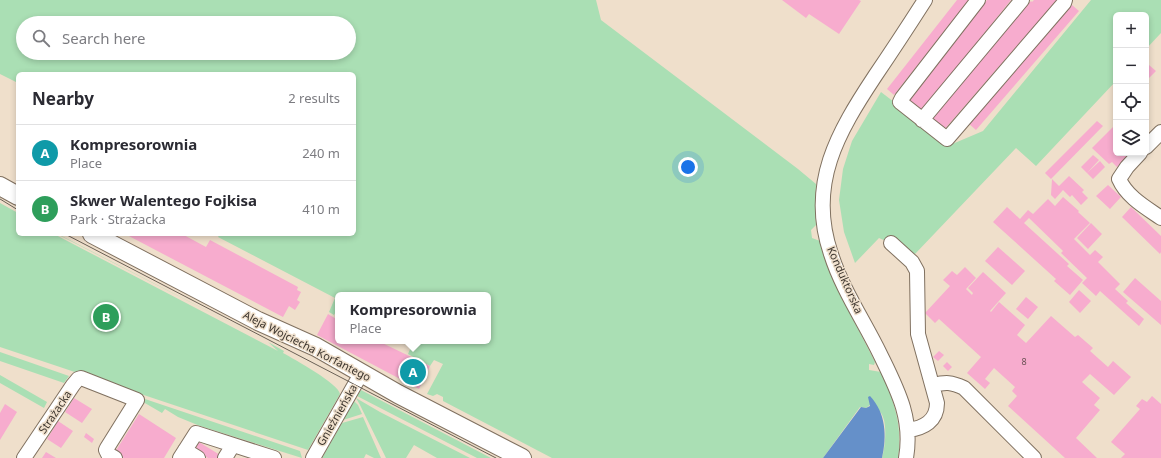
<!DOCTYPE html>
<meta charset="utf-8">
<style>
body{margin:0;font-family:"Noto Sans",sans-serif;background:#f7f7f7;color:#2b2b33}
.controls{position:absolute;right:12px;top:12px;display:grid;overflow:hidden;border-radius:6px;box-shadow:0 2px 6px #0003}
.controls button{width:36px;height:36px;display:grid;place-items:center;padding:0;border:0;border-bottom:1px solid #e1e1e2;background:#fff;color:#2b2b33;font:20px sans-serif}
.you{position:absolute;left:688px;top:167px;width:14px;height:14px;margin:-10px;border:3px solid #fff;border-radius:50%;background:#1a73e8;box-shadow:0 0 0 6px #1a73e833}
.badge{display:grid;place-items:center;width:26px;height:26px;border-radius:50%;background:#817e26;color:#fff;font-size:13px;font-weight:700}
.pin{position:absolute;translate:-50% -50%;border:2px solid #fff;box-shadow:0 1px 4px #0006}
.popup{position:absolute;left:335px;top:292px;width:156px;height:52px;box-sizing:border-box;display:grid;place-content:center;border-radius:6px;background:#fff;filter:drop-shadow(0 1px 3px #0005);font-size:13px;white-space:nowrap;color:#7c7c81}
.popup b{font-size:15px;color:#2b2b33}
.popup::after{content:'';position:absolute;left:50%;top:100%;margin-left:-8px;border:8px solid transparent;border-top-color:#fff}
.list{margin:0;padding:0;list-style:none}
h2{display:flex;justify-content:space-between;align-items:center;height:52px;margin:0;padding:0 16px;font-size:17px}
h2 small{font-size:13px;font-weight:400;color:#7c7c81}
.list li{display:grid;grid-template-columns:26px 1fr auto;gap:12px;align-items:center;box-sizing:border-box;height:56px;padding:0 16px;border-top:1px solid #e1e1e2}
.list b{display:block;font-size:15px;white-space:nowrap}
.list p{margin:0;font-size:13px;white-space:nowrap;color:#7c7c81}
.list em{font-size:13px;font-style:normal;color:#7c7c81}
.icon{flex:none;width:22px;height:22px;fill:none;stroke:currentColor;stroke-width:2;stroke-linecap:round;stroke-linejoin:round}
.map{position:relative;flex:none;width:1161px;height:458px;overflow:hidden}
.search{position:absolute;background:#fff;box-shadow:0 2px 6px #0003;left:16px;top:16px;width:340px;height:44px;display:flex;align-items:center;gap:10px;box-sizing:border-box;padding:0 14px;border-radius:22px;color:#7c7c81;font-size:15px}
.panel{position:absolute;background:#fff;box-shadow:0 2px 6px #0003;left:16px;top:72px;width:340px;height:164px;border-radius:6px}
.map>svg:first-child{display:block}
.green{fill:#aadfb4;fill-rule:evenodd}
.water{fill:#6590c9}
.building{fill:#f7acce}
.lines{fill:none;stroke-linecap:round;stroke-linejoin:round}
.minor-casing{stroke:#807160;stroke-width:16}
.major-casing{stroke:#807160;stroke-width:20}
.minor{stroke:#fff;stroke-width:14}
.major{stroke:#fff;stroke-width:18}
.tram{stroke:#6a6156;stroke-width:1}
.labels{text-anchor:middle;stroke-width:3;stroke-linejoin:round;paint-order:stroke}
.number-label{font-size:9px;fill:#6b5356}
.street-label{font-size:11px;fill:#3c352e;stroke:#efdfcb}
</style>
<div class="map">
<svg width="1161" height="458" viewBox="0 0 1161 458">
<rect width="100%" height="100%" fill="#efdfcb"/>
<!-- green -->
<path class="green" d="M0 0H596L601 20 798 169 816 184 815 209 816 225 811 230 812 238 820 241C833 284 855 322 875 362L874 365 869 364V370L881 372C894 399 903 428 898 458H882C885 447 888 423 881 413 879 410 873 407 870 405L866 408 860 407 823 458H552L443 401V397L437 394 433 396 427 394 443 364 434 360 430 366 408 354 411 347 399 341H488V295H338V308L334 315 329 312 335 298 218 237 220 234H354V74H18V83L0 74ZM23 23H349V53H23Z
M1091 0H1161V33L1146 49V15H1116V81L1036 166 1016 148 915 254 879 238 855 263 844 232 839 200 843 169 852 141 881 92 950 145 983 131Z
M0 203 18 213V234H54L278 351 268 342 57 234H58L268 342 284 351 283 353C294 359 339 384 340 394L308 450 0 347Z
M0 352 69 376 64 383 0 361Z
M0 375 47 402 44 408 0 383Z
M361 390 491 458H477L357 396Z
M139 397 300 451 302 458 200 426 178 417 165 409 162 413 138 399Z
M356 398 380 412 470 458H437L414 445 406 458H386L360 405Z
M354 401 358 405 362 414 343 420Z
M363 417 381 458H374L366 454 364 458H322L342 423Z"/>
<!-- water -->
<path class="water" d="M870 396C886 413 887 436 882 458H823L861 407 866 408 870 406 868 397Z"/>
<!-- building -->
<path class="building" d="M782 0H859L861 1 839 34 809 14 806 18Z
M957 0H969L894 95 887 89Z
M987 0H1011L920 114 904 103Z
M1034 0H1057L943 131 929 120 1001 35 1031 1 1032 2Z
M1072 5 1079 11 976 130 968 123Z
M1149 65 1156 71 1146 81V68Z
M1097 121 1103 126 1051 179 1045 173Z
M1116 124V153H1131L1117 167 1112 162 1109 164 1092 148Z
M1093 155 1099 160 1087 173 1081 167Z
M1100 161 1105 167 1093 179 1087 173Z
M1069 176 1084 190 1082 192 1088 198 1081 205 1072 195 1070 197 1063 190 1055 199 1051 195 1052 179 1059 186Z
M1108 185 1121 197 1110 209 1096 196Z
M1063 197 1079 211 1078 212 1090 223 1074 239 1090 255 1095 250 1103 257 1098 262 1120 284 1115 289 1128 301 1126 303 1144 319 1139 326 1100 291 1096 296 1082 283 1087 278 1061 253 1063 251 1029 218 1024 223 1069 264 1067 266 1083 280 1070 295 1054 281 1056 279 993 222 1007 207 1020 219 1028 210 1033 214 1048 199 1055 206Z
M1131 207 1161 236V252L1160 254 1122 217Z
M1091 223 1102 234 1088 249 1077 238Z
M128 234H182L206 247 210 240 298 287 297 290 301 292 297 300 300 302 295 310 289 306 283 317 127 235Z
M998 247 1025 271 1012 285 985 261Z
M965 267 976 278 966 289 972 295 973 293 968 288 983 272 1006 293 990 311 991 312 999 302 1025 325 1017 335 1026 343 1051 316 1075 337 1078 335 1093 348 1090 351 1108 367 1113 361 1131 377 1114 395 1090 374 1082 382 1100 398 1094 405 1100 410 1076 438 1097 458H1065L1008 406 1017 396 1012 391 1015 387 994 368 985 379 990 383 985 389 967 373 981 357 939 319 935 323 925 313 950 286 943 280 952 271 957 275Z
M1135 278 1161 301V325L1123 292Z
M1079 290 1091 301 1080 313 1069 302Z
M1026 297 1038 307 1028 319 1016 309Z
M328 314 338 320V341H378L430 366 419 389 317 335Z
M939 351 944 355 938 361 933 357Z
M947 362 952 367 948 371 943 366Z
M1152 396 1161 404V458H1121L1125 454 1111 442 1140 409 1136 406 1142 399 1147 402Z
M74 398 92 409 82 423 65 412Z
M5 404 17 412 0 440V413Z
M139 414 176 438 164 458H124L115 452Z
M58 421 73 431 61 448 47 439Z
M86 433 94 439 92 443 84 437Z
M199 442 220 455 218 458H208L195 450Z
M46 452 56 458H42Z"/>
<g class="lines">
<!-- minor casing -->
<g class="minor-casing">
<path id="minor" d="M978 0 902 98 900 102 947 139 1064 3 1065 0
M922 120 1022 0
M1146 147 1161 132
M1140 153 1127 167 1119 179C1127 197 1145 207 1161 218
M891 243 912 262 917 271 918 334 937 403C937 421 924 428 908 430
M933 385C946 382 951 382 964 388L1034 458
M185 450 198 458
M24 458 73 385 78 379 81 378 137 400 107 448 106 450 108 454 115 458
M180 458 196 433 274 458
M225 458 233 445
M313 458 362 372
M906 458C913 418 897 389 880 354 864 321 842 289 831 254 807 184 838 132 875 76 892 51 909 25 925 0"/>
</g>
<!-- major casing -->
<g class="major-casing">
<path id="major" d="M0 186 18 196
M92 234 258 321 316 347 398 394 522 458"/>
</g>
<!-- minor -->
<use href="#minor" class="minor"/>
<!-- major -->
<use href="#major" class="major"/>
<!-- tram -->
<path class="tram" d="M0 199 18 210
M65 234 496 458"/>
</g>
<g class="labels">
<!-- number labels -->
<g class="number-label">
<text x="1024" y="365">8</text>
</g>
<!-- street labels -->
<g class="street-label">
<text transform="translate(845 280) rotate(66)" y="4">Konduktorska</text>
<text transform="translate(307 346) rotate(27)" y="4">Aleja Wojciecha Korfantego</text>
<text transform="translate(55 412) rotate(-56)" y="4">Strażacka</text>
<text transform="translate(337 415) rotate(-60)" y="4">Gnieźnieńska</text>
</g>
</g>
</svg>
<div class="controls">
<button>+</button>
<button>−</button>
<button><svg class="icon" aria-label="locate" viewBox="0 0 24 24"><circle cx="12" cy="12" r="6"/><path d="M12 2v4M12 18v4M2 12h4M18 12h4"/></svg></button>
<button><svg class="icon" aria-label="layers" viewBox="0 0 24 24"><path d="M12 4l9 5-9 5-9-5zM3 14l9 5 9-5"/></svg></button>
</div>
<div class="you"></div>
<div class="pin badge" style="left:413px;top:372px;background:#0f9aa8">A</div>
<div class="popup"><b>Kompresorownia</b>Place</div>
<div class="pin badge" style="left:106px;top:317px;background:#2e9e5b">B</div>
<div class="search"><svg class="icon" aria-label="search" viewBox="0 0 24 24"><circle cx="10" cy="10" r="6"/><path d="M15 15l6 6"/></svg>Search here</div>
<section class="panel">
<h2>Nearby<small>2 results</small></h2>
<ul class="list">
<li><span class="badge" style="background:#0f9aa8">A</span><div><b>Kompresorownia</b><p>Place</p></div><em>240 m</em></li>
<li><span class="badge" style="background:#2e9e5b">B</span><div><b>Skwer Walentego Fojkisa</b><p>Park · Strażacka</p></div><em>410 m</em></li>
</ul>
</section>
</div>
